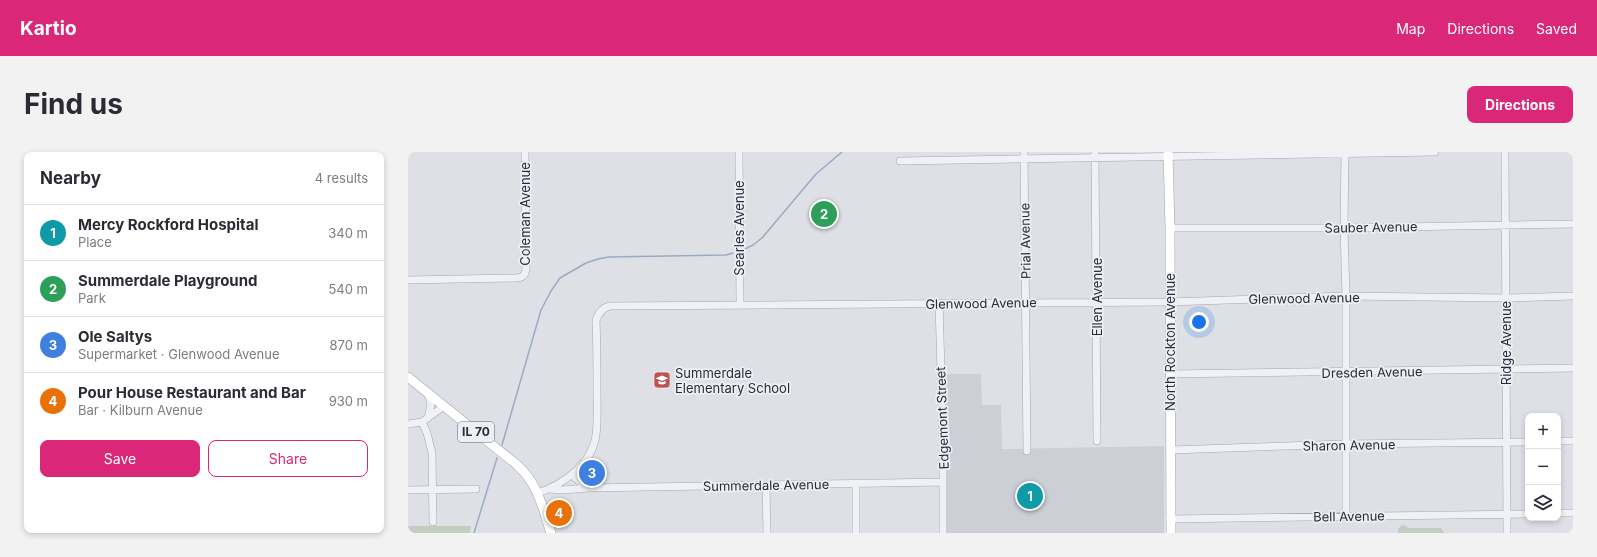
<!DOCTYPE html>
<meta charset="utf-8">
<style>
body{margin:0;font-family:Inter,sans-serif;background:#f2f2f3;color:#2b2b33}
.controls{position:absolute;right:12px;bottom:12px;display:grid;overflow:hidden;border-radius:8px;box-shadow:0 2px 6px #0003}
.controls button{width:36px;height:36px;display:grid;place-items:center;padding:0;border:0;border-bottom:1px solid #e1e1e2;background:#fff;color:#2b2b33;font:20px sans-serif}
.you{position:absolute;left:791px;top:170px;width:14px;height:14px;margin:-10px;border:3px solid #fff;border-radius:50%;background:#1a73e8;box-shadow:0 0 0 6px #1a73e833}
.badge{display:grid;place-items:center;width:26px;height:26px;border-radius:50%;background:#db2777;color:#fff;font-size:13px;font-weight:700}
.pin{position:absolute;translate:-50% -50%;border:2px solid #fff;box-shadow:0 1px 4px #0006}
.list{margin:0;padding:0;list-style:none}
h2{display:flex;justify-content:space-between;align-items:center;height:52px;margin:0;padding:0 16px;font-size:17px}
h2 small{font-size:13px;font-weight:400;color:#7c7c81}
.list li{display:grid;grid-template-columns:26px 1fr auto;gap:12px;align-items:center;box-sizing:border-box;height:56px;padding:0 16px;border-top:1px solid #e1e1e2}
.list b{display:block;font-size:15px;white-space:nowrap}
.list p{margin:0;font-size:13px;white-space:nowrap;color:#7c7c81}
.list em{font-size:13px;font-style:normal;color:#7c7c81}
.actions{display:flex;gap:8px;padding:12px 16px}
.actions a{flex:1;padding:9px 0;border:1px solid #db2777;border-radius:8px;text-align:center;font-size:14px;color:#db2777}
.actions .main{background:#db2777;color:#fff}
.icon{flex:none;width:22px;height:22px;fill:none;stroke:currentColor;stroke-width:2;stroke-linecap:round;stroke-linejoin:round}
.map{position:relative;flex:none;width:1165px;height:381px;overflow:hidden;border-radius:8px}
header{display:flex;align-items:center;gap:24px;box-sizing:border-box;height:56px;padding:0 20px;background:#db2777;color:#fff}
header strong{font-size:19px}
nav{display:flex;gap:22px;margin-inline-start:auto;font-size:14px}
.intro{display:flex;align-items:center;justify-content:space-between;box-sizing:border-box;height:96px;padding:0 24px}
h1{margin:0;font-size:28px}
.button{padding:10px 18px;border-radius:8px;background:#db2777;color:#fff;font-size:14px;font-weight:700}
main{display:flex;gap:24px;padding:0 24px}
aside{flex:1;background:#fff;border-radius:8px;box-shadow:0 2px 6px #0003}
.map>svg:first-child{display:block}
.built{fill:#cdcfd7}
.green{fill:#c2cfc0}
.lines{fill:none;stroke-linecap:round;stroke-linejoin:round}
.stream{stroke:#9daac2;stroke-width:1.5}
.minor-casing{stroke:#a4a7af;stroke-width:8}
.major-casing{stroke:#9fa3b0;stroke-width:10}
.minor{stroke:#f0f1f5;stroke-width:7}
.major{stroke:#fff;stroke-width:9}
.labels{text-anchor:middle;stroke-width:3.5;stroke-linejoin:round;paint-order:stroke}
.shield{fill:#edeff4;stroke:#646772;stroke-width:1}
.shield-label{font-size:12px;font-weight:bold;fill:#292d3b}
.street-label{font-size:13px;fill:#292d3b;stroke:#edeff4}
.poi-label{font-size:13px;fill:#292d3b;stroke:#edeff4;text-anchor:start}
</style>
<header>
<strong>Kartio</strong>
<nav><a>Map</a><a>Directions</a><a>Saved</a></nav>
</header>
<div class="intro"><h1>Find us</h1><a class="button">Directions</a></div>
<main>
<aside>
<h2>Nearby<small>4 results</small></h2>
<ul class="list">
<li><span class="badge" style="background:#0f9aa8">1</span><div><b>Mercy Rockford Hospital</b><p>Place</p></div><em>340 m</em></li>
<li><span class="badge" style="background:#2e9e5b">2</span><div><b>Summerdale Playground</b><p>Park</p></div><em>540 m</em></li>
<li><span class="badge" style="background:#3f7fe0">3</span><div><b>Ole Saltys</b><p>Supermarket · Glenwood Avenue</p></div><em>870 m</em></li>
<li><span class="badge" style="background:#e8710a">4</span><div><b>Pour House Restaurant and Bar</b><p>Bar · Kilburn Avenue</p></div><em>930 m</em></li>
</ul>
<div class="actions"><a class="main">Save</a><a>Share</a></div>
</aside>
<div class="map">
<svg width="1165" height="381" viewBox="0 0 1165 381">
<rect width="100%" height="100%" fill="#dee0e6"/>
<!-- built -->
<path class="built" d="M535 222H573L574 253H593L594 297 756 294V381H537Z"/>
<!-- green -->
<path class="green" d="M994 373 999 374 1000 376H1033L1036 381H990V377Z
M0 374H63L62 381H0Z"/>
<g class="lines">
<!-- stream -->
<path class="stream" d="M335 98 345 93 354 86 408 22 434 0
M94 293 133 158 143 139 152 126 178 111 190 107 201 105 318 103 325 101
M66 381 89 306"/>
<!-- minor casing -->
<g class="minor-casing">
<path id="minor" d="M331 0 332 152
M616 0 619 299
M687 0 689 289
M937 0 936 76 938 144V364
M1097 0 1099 381
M492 9 1027 0
M762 76H936L1165 72
M0 128 108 126C114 126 117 124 118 117L117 0
M531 151 535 288V381
M762 222 1165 216
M20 266 23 252 20 241
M14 270 19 281 24 301 25 370
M0 272 14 270 36 254
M1150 289H1165
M763 298 938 292 1120 290
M164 323 173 331 180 335
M358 333 359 381
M142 337 154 338 180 336 535 330
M0 338 68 337
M130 341C156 332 184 312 188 283 190 268 189 252 189 237 189 214 189 192 188 169 190 161 194 156 202 154L762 150 938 144 1098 146 1165 144
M1150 361H1165
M762 367 1120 362
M448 381V332"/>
</g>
<!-- major casing -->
<g class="major-casing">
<path id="major" d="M760 0 762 76 763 381
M0 225 108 312C130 331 134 354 143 381"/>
</g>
<!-- minor -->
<use href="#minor" class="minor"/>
<!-- major -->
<use href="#major" class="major"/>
</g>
<!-- icons -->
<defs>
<g id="school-square" transform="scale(0.9)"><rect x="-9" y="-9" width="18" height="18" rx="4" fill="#bd5251" stroke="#edeff4"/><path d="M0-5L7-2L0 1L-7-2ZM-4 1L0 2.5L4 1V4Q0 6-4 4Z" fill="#fff"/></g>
</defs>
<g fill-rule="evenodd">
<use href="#school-square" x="254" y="228"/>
</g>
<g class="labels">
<!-- shield labels -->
<rect class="shield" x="50" y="270" width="36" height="20" rx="3"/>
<g class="shield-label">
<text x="68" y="284">IL 70</text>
</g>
<!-- street labels -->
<g class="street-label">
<text transform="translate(117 62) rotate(-90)" y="5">Coleman Avenue</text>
<text transform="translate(963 75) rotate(-1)" y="5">Sauber Avenue</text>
<text transform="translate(331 76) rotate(-90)" y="5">Searles Avenue</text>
<text transform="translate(617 89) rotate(-91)" y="5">Prial Avenue</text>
<text transform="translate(689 145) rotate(-90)" y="5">Ellen Avenue</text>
<text transform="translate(896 146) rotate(-1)" y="5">Glenwood Avenue</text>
<text transform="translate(573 151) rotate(-1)" y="5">Glenwood Avenue</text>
<text transform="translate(762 190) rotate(-90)" y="5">North Rockton Avenue</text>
<text transform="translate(1098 191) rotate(-90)" y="5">Ridge Avenue</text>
<text transform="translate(964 220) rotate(-1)" y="5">Dresden Avenue</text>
<text transform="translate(534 266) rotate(-92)" y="5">Edgemont Street</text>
<text transform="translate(941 293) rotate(-1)" y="5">Sharon Avenue</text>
<text transform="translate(358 333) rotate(-1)" y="5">Summerdale Avenue</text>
<text transform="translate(941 364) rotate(-1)" y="5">Bell Avenue</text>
</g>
<!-- poi labels -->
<g class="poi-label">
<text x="267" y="226">Summerdale<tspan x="267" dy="15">Elementary School</tspan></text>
</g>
</g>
</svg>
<div class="controls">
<button>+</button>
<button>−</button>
<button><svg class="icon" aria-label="layers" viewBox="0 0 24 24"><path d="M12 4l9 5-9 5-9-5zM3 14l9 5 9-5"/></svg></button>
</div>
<div class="you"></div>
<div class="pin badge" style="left:622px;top:344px;background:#0f9aa8">1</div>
<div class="pin badge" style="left:416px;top:62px;background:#2e9e5b">2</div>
<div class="pin badge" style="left:184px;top:321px;background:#3f7fe0">3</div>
<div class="pin badge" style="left:151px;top:361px;background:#e8710a">4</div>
</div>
</main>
